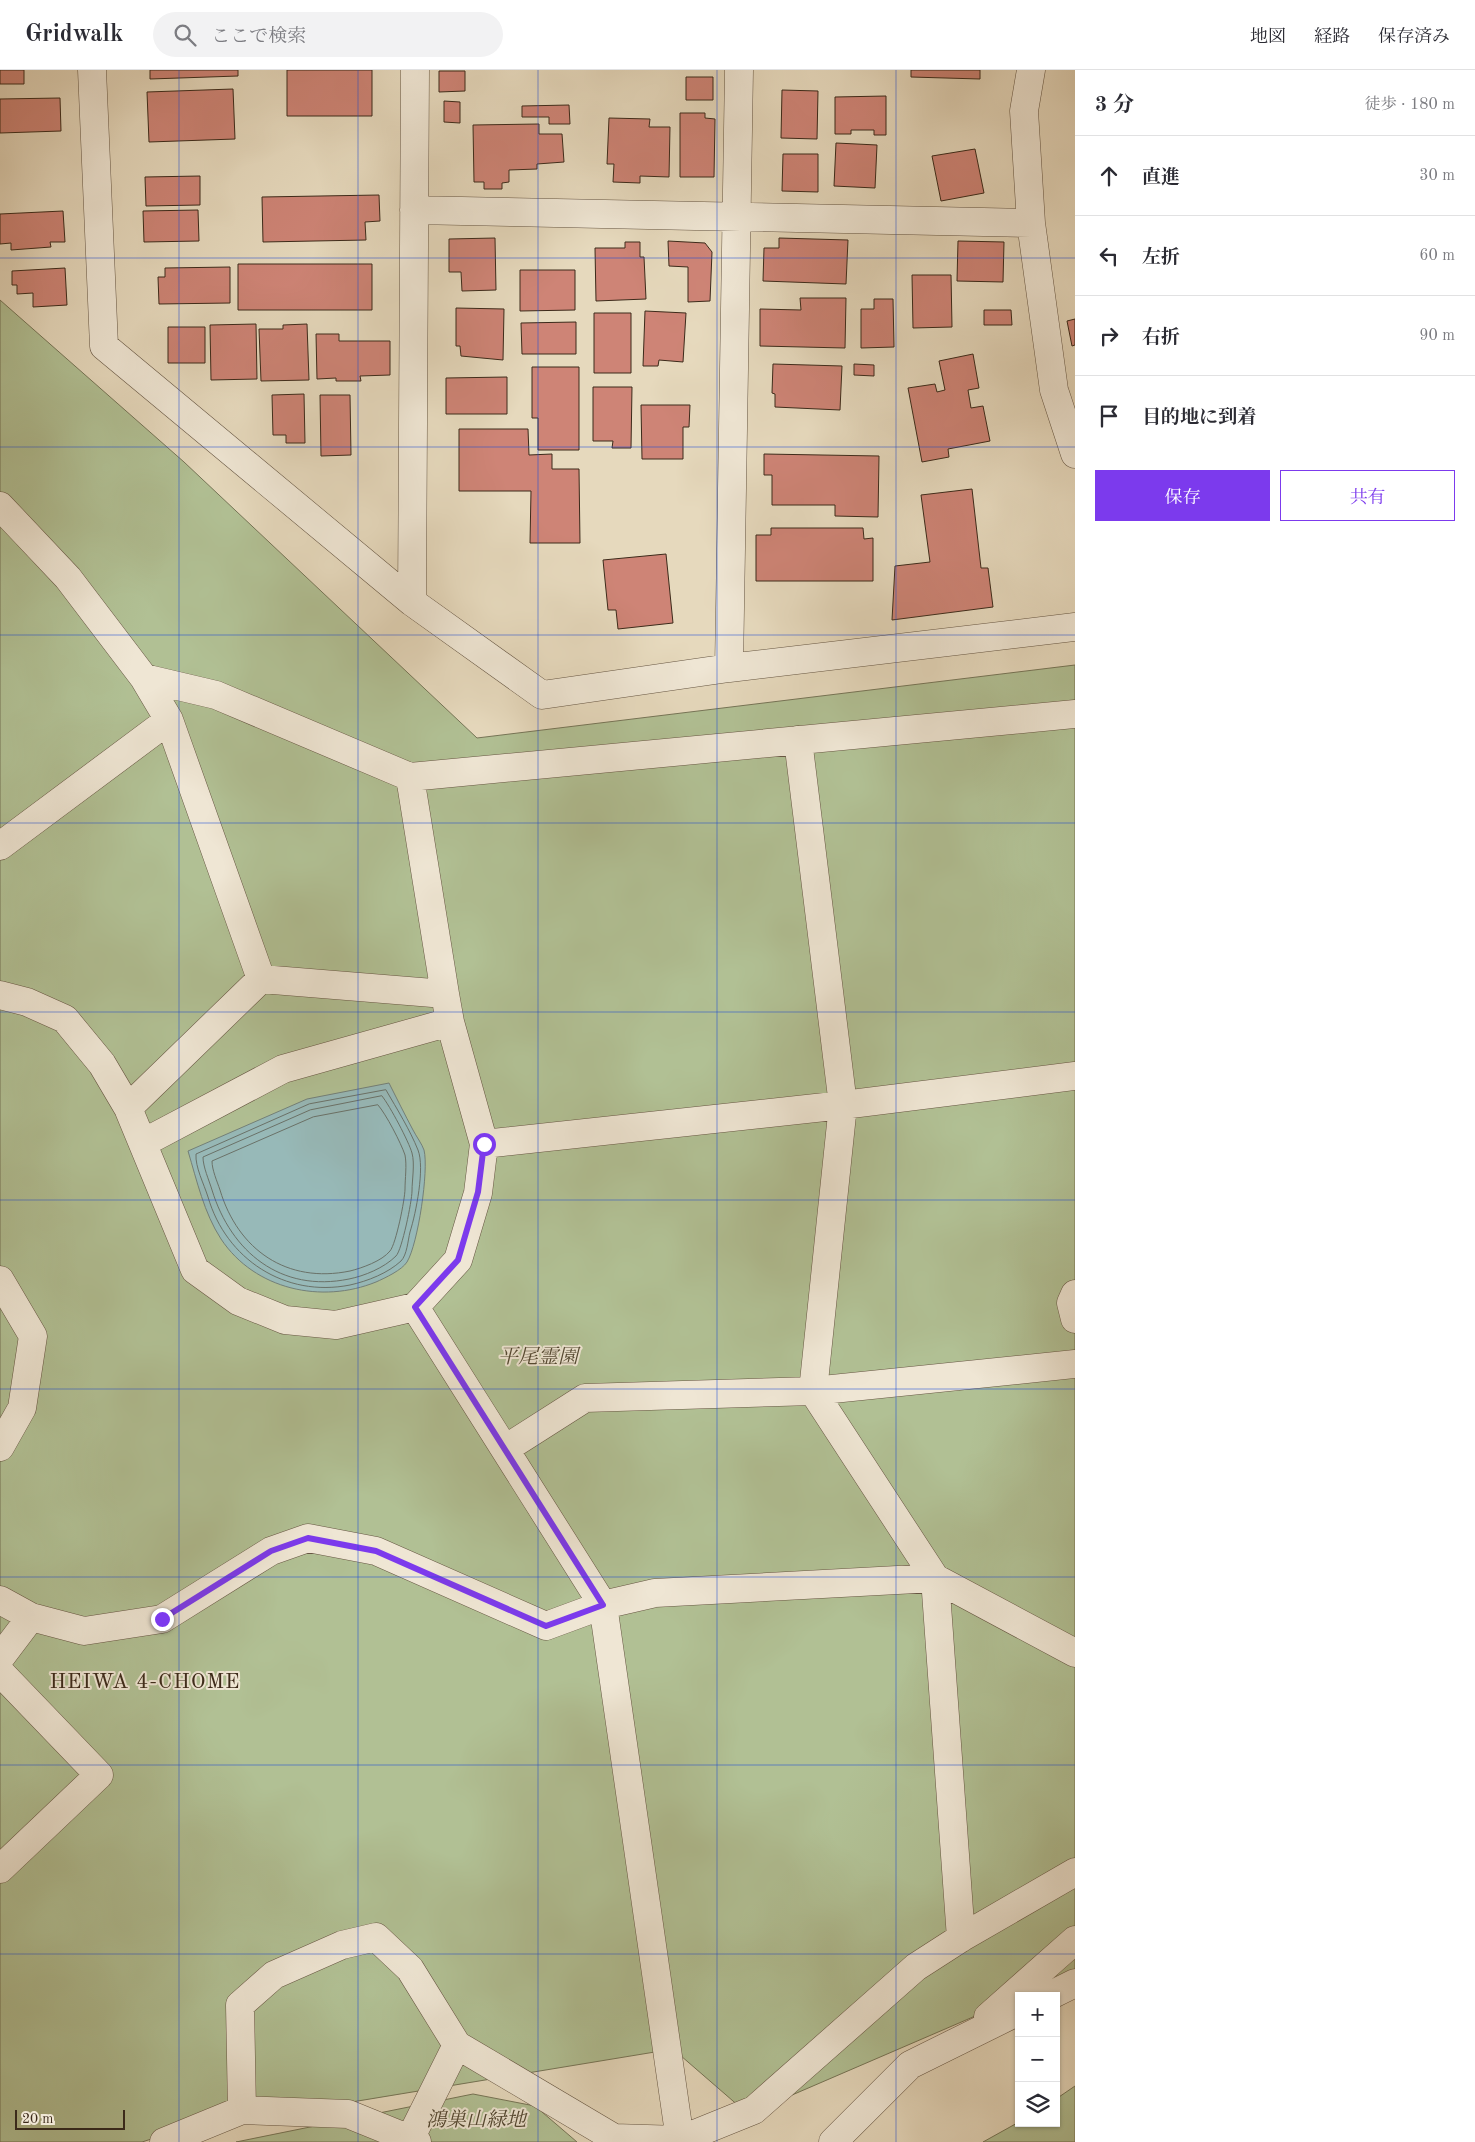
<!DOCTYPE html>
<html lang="ja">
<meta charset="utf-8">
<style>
body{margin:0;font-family:"Old Standard TT","Noto Serif JP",serif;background:#f2f2f3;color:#2b2b33}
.controls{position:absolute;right:15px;bottom:15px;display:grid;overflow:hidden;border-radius:0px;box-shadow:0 1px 4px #0004}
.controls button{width:45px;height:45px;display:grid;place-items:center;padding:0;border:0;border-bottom:1px solid #e1e1e2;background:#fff;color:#2b2b33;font:25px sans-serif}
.scale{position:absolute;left:15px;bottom:12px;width:110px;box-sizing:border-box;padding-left:5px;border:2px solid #3c2a1a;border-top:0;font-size:14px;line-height:18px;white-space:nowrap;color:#3c2a1a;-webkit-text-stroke:4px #efe6d4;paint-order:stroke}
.stop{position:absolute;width:15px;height:15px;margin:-11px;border:4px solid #7c3aed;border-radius:50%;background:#fff}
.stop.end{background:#7c3aed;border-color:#fff;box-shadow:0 1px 5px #0008}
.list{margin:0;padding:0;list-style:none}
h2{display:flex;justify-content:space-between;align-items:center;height:65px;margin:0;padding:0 20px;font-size:21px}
h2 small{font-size:16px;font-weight:400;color:#7c7c81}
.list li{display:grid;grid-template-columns:32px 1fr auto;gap:15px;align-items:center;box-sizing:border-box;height:80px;padding:0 20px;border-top:1px solid #e1e1e2}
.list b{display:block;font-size:19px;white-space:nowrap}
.list em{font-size:16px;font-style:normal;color:#7c7c81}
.actions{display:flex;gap:10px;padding:15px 20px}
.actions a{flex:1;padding:11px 0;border:1px solid #7c3aed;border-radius:0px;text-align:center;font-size:18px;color:#7c3aed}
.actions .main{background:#7c3aed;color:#fff}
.icon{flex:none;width:28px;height:28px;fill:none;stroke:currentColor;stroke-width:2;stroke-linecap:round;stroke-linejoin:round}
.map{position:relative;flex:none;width:1075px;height:2072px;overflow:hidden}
header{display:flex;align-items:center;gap:30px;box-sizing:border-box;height:70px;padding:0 25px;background:#fff;border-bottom:1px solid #e1e1e2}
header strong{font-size:24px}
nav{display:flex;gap:28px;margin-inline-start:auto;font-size:18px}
.search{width:350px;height:45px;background:#f2f2f3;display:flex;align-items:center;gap:12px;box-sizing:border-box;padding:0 18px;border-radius:28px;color:#7c7c81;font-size:19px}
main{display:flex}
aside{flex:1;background:#fff}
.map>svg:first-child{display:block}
.green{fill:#b1c094;stroke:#767557}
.water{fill:#97b9b8;stroke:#738079}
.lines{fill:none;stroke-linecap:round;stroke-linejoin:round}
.shore{stroke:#6a7269;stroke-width:1}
.building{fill:#ce8476;stroke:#3c2a1a}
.minor-casing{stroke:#665643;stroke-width:29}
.minor{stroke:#efe6d4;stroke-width:28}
.route{stroke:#7c3aed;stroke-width:6}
.grid{fill:none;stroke:#1d4ed8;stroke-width:1;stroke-opacity:0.55}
.labels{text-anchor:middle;stroke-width:4;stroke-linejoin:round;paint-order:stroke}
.park-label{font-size:20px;font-style:italic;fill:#534832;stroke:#efe6d4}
.neighbourhood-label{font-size:21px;letter-spacing:1px;fill:#3c2a1a;stroke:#efe6d4}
</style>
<header>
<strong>Gridwalk</strong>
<div class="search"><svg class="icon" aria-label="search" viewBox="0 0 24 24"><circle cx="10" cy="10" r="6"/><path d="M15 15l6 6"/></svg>ここで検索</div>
<nav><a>地図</a><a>経路</a><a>保存済み</a></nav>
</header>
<main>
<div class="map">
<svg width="1075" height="2072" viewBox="0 0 1075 2072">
<rect width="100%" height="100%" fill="#e6d9bd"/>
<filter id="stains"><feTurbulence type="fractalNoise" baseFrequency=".004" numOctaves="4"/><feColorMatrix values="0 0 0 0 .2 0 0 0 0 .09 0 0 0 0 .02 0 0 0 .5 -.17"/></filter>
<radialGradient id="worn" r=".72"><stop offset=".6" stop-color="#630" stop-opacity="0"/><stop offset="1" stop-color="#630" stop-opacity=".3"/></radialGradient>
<!-- green -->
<path class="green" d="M0 230 184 392 477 668 1075 595V1903L748 2044 673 1979 176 2061 142 2072H0Z
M1075 2016V2072H983L1019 2052 1056 2053V2029Z
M473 2024 535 2036 577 2072H236Z"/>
<!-- water -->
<path class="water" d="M389 1013C397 1029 405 1045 413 1060 416 1066 422 1074 424 1080 429 1100 418 1174 407 1192 402 1200 385 1208 376 1212 322 1234 255 1220 221 1169 204 1143 197 1111 188 1081L307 1029Z"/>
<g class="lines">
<!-- shore -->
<path class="shore" d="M386 1020C397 1039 410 1060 418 1080 425 1098 416 1143 410 1162 408 1170 407 1185 401 1191 388 1203 368 1211 350 1215 285 1228 226 1189 208 1127 204 1114 195 1097 196 1084L309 1034Z
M382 1026C390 1036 409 1072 412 1083 415 1094 412 1110 412 1121 412 1131 402 1180 396 1186 384 1198 364 1206 349 1209 281 1223 231 1182 212 1120 209 1110 203 1097 203 1087L310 1040Z
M378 1035C386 1044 401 1073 405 1085 407 1095 405 1109 405 1119 405 1129 396 1174 390 1181 382 1191 362 1198 350 1201 287 1214 238 1180 220 1120 217 1111 212 1100 212 1091L313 1047Z"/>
</g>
<!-- building -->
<path class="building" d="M0 0H24V14H0Z
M150 0H238V6L150 9Z
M287 0H372V46H287Z
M911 0H980V9L911 7Z
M439 1H465V21L439 22Z
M686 7H713V30H686Z
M233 19 235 69 149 72 147 22Z
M782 20 818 21 817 69 781 68Z
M886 26V65H874V60H851V64H835V27Z
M60 28 61 61 0 63V29Z
M444 31 460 32V53L444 52Z
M569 35 570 54H549V47H522V36Z
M680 43H705V48L715 49 714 107H680Z
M609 48 650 49 649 57H670L669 107 640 106V113L613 112 614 94H607Z
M539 54V64H562L564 92 537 94V99L509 100V112L502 113V119H484V112H474L473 55Z
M836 73 877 75 875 118 834 116Z
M975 79 984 123 941 131 932 86Z
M783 84H818V122L782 121Z
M200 106V135L146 136 145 107Z
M379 125 380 151 365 152 366 170 263 172 262 127Z
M198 140 199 171 144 172 143 141Z
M63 141 65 172H50L51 177 11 180V173L0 174V144Z
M495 168 496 220 462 221 461 202H449V169Z
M779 168 848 170 846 214 763 211 764 178H779Z
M668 171 705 173 712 182 710 231 688 232V197L669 196Z
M958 171 1004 172 1003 212 957 211Z
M625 172H640V187H644L646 229 596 231 595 178H625Z
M238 194H372V240H238Z
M230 197V233L159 234 158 207H165V198Z
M65 198 67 235 33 237V223L17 224V215H12V201Z
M520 200H575V240L520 241Z
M912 205H951L952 257 913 258Z
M800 228H846L845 278 760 276V239L801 240Z
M874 229H893L894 277 861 278V239H874Z
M456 238 504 239 503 290 461 286 460 276H456Z
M984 240H1011L1012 255H984Z
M645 241 686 243 683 292 659 290 658 296H643Z
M594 243H631V303H594Z
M1075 249V275L1072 276 1067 251Z
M576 252V284H522L521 253Z
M256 254 257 309 211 310 210 255Z
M307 254 309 310 261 311 259 259H283V255Z
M168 257H205V293H168Z
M316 264H339V271H390V305L360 306 361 311H336V308L317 309Z
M973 284 979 318 968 320 971 338 983 336 990 371 948 379 949 387 922 392 908 318 935 314 937 322 945 320 939 291Z
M773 294 842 296 840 340 775 337V324L772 323Z
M854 294 874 295V306L854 305Z
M532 297H579V380H538V348H532Z
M507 307V344H446V308Z
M593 317H632L631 378H612L613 371H593Z
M304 324 305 373H286V365H273L272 325Z
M320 325H350L351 385 321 386Z
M641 335H690L689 357H683V389H642Z
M459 359H528L529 385 552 384V399H579L580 473H530L531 421H459Z
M764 384 879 386 878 447 835 446V435H772V405H764Z
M972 419 981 498H988L993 537 892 550 895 496 930 492 921 425Z
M771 458H863L864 469 873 468V511H756V465H771Z
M666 484 673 553 618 559 616 540H608L603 490Z"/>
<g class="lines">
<!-- minor casing -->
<g class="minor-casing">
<path id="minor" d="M92 0 104 276 412 532 542 625 729 598 1075 557
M1031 0 1024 41 1031 153 1054 320 1075 384
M414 140 1031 153
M0 436 68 508 144 608 169 650 261 909
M412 532 415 0
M729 598 739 0
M144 608 216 625 410 707 1075 644
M798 670 843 1035 813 1321 935 1508 961 1868
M410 707 445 924
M0 776 169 650
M261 909 445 924 450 952 484 1074 478 1123 458 1190 415 1237 336 1255 285 1250 238 1231 195 1200 128 1038Z
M0 925 27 932 65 949 102 994 128 1038
M143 1073 283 999 450 952
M484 1074 843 1035 1075 1006
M0 1210 33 1266 22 1338 0 1377
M1075 1224 1071 1233 1075 1249
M415 1237 603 1535 680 2070
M505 1379 585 1328 813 1321 1075 1294
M0 1530 31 1547 84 1561 162 1549 271 1481 308 1468 376 1481 546 1556 603 1535 655 1523 935 1508 1075 1583
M0 1588 31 1547
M0 1602 99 1705 0 1799
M1049 1926 1075 1913
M988 1947 1075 1870
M242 2040 240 1935 274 1905 342 1875 376 1867 410 1899 457 1975 614 2068 680 2070 754 2040 916 1897 961 1868 1075 1802
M410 2069 457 1975
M164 2072 242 2040 348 2044 417 2072
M833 2072 910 1995 1019 1941"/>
</g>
<!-- minor -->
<use href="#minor" class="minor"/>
</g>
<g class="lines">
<!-- route -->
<path class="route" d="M162 1549 271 1481 308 1468 376 1481 546 1556 603 1535 415 1237 458 1190 478 1122 484 1074"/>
</g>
<!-- grid -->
<path class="grid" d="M179 0V2072M358 0V2072M538 0V2072M717 0V2072M896 0V2072M0 188H1075M0 377H1075M0 565H1075M0 753H1075M0 942H1075M0 1130H1075M0 1319H1075M0 1507H1075M0 1695H1075M0 1884H1075"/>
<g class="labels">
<!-- park labels -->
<g class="park-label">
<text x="538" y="1293">平尾霊園</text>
<text x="476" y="2056">鴻巣山緑地</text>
</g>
<!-- neighbourhood labels -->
<g class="neighbourhood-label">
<text x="145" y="1618">HEIWA 4-CHOME</text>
</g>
</g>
<rect width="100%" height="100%" filter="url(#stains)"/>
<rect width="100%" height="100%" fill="url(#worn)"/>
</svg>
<div class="controls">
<button>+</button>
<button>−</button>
<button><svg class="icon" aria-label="layers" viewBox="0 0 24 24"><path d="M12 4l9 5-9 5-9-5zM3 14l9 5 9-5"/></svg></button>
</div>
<div class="scale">20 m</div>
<div class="stop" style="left:484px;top:1074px"></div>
<div class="stop end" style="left:162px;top:1549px"></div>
</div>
<aside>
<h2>3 分<small>徒歩 · 180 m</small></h2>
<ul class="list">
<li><svg class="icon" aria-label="ahead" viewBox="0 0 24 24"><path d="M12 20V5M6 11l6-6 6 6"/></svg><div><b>直進</b></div><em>30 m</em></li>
<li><svg class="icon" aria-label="left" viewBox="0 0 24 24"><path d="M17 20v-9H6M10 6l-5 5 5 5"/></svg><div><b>左折</b></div><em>60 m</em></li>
<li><svg class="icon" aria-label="right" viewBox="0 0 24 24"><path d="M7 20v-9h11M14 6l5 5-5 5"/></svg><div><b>右折</b></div><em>90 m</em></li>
<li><svg class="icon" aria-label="arrive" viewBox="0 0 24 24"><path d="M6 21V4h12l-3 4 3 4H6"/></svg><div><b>目的地に到着</b></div></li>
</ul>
<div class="actions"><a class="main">保存</a><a>共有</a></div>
</aside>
</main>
